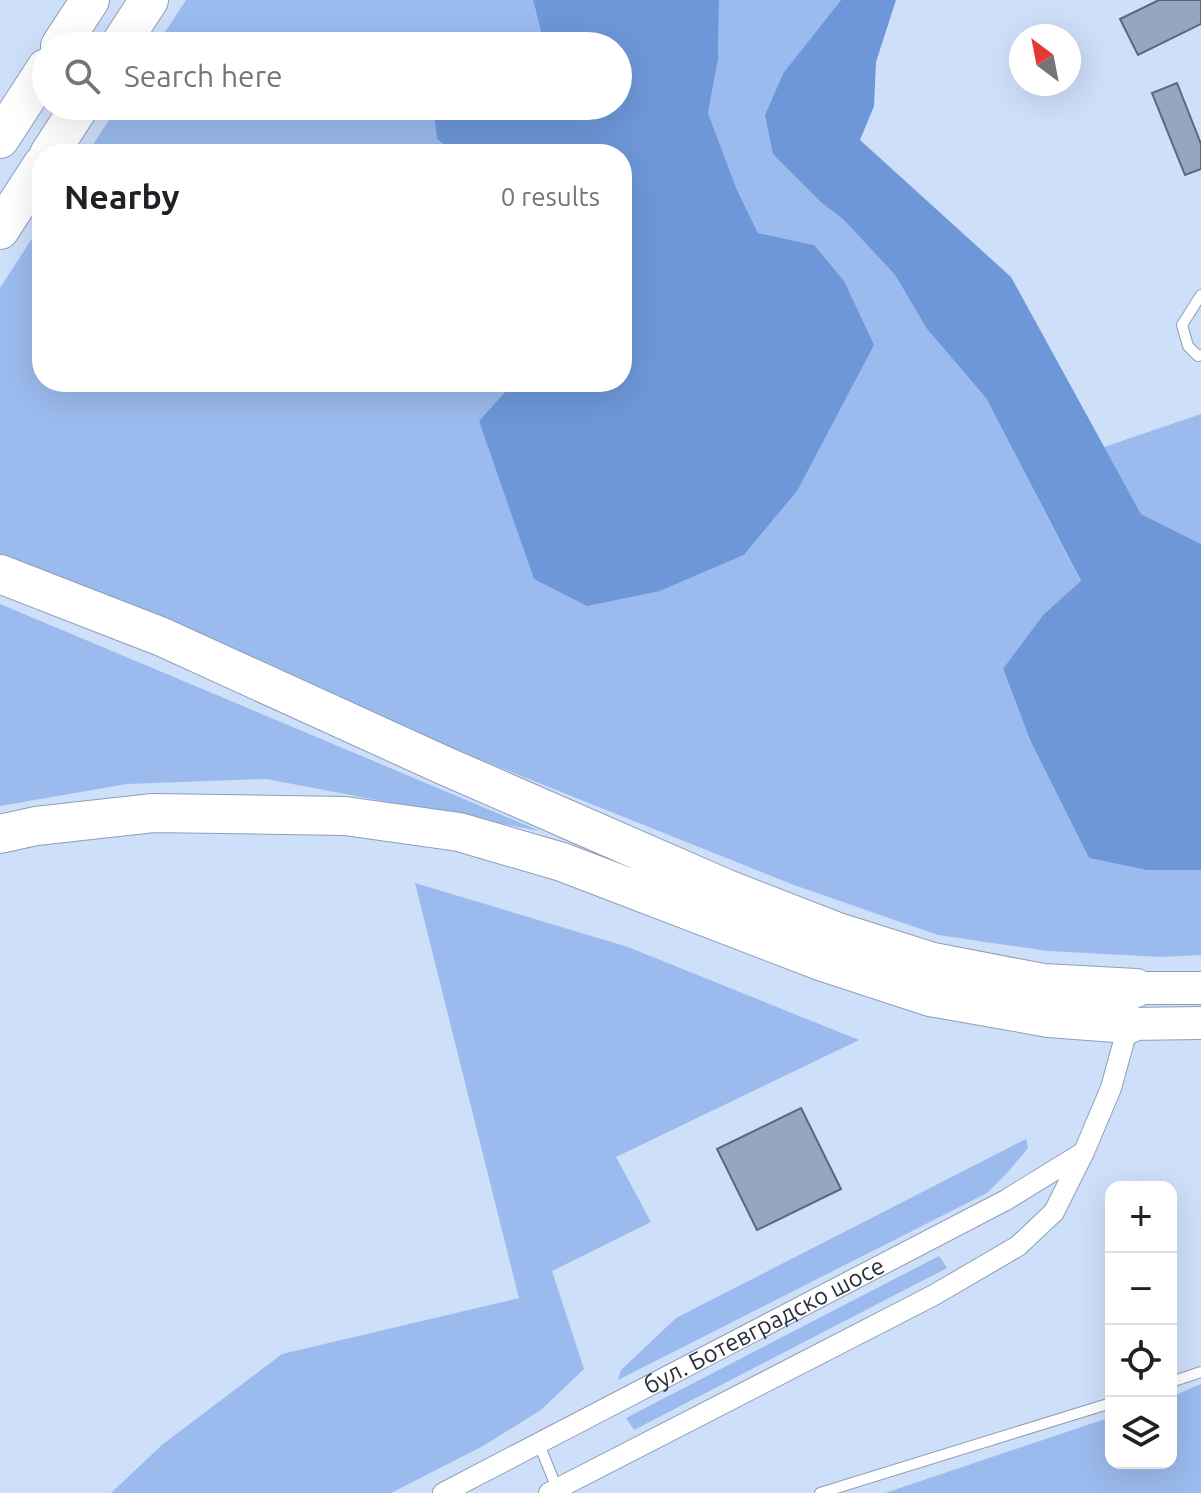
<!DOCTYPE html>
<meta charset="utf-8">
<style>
body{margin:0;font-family:Ubuntu,sans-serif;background:#f2f2f2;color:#202124}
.controls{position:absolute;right:24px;bottom:24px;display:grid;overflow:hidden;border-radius:16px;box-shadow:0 8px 32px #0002}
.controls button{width:72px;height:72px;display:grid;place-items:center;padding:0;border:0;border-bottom:2px solid #e0e0e0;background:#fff;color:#202124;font:40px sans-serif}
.compass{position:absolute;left:1009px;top:24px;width:72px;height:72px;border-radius:50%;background:#fff;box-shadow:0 8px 32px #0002;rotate:328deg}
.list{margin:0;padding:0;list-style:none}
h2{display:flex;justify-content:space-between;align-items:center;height:104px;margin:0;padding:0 32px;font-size:34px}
h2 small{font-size:26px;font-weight:400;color:#757577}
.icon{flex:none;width:44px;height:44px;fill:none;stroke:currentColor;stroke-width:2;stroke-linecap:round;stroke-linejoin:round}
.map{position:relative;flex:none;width:1201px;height:1493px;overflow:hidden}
.search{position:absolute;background:#fff;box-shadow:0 8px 32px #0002;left:32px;top:32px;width:600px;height:88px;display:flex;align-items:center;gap:20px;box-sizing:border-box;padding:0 28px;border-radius:44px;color:#757577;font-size:30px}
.panel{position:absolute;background:#fff;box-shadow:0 8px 32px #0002;left:32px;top:144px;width:600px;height:248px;border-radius:32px}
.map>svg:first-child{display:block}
.green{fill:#9bbbee}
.water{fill:#6e97d9}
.building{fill:#96a6c0;stroke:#59687f;stroke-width:2}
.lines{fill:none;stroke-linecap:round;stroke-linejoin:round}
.service-casing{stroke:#8e9eb7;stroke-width:12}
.minor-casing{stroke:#8e9eb7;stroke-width:22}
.primary-casing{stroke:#8e9eb7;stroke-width:34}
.motorway-casing{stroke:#8e9eb7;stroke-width:40}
.service{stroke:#fff;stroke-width:10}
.minor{stroke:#fff;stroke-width:20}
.primary{stroke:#fff;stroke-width:32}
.motorway{stroke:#fff;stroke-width:38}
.labels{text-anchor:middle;stroke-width:6;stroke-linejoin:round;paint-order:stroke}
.street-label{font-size:24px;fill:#29303a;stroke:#cedffa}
</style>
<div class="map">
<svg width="1201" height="1493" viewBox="0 0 1201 1493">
<rect width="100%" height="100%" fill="#cedffa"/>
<!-- green -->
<path class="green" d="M186 0H533L541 31 531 40 517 46H156Z
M719 0H841L784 72 822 203 844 220 895 275 927 329 986 398 1081 582 1043 615 1003 670 1030 740 1089 858 1146 870H1201V955L1162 957 1048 951 938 935 794 885 0 568V288L42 223V382H509L506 391 479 422 660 591 744 555 797 491 814 245 758 233 737 190 708 113 718 60Z
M118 106H433L437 139 455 154H87Z
M1201 414V544L1141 514 1104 447Z
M0 604 540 831 266 779 127 784 0 806Z
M415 883 628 947 859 1040 616 1157 651 1222 552 1271 584 1369 541 1410 483 1446 391 1493H111L163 1444 282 1354 519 1298Z
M1026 1139 1028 1148 1008 1172 987 1193 618 1380 621 1370 676 1318Z
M939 1256 947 1268 634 1430 626 1418Z
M1201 1384V1493H885L1111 1417V1463H1171V1397Z"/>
<!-- water -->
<path class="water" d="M533 0H719L718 60 708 113 737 190 758 233 814 245 844 281 874 345 797 491 744 555 660 591 587 606 534 579 479 421 506 391 509 382H622V154H455L437 139 433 106H618V46H517L531 40 541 31Z
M841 0H896L876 62 874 106 860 140 1011 277 1141 514 1201 544V870H1146L1089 858 1030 740 1003 669 1043 615 1081 581 986 398 927 329 895 275 844 220 822 203 773 154 765 115 784 72Z"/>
<!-- building -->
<path class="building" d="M1159 0H1201V24L1138 55 1120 19Z
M1177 83 1201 144V169L1185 175 1152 93Z
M801 1108 841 1189 757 1230 717 1149Z"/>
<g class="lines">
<!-- service casing -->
<g class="service-casing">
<path id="service" d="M1201 295 1182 325 1188 346 1198 356 1201 355
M1171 1382 1201 1372
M539 1444 558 1491
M820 1493 1111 1403"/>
</g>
<!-- minor casing -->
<g class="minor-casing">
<g id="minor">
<path id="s1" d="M443 1493 1006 1200 1084 1152"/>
<path d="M549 1493 934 1295 1018 1246 1054 1212 1084 1152 1111 1088 1130 1019"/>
</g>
</g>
<!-- primary casing -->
<g class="primary-casing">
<path id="primary" d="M1136 988H1201
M1129 1024 1201 1023"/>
</g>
<!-- motorway casing -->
<g class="motorway-casing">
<path id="motorway" d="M60 46 90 0
M119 46 149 0
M0 139 46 68
M49 154 80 106
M0 230 42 165
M0 574 162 637 443 765 727 889 835 931 933 962 1043 983 1136 988
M0 834 36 826 153 813 345 816 459 832 562 862 823 962 930 997 1049 1018 1129 1024"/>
</g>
<!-- service -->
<use href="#service" class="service"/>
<!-- minor -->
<use href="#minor" class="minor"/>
<!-- primary -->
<use href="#primary" class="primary"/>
<!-- motorway -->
<use href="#motorway" class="motorway"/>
</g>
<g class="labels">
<!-- street labels -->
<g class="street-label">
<text dy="8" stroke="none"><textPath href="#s1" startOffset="362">бул. Ботевградско шосе</textPath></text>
</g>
</g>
</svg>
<div class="controls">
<button>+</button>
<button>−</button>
<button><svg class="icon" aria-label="locate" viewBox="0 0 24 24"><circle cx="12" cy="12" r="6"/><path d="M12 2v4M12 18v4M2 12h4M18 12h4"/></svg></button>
<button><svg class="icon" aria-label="layers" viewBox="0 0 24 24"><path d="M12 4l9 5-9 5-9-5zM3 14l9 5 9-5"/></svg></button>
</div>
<svg class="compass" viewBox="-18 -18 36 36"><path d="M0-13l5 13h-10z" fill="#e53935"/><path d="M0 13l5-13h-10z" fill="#757577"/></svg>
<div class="search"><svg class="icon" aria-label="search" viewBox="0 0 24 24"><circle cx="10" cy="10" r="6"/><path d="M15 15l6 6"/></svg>Search here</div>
<section class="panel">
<h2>Nearby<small>0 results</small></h2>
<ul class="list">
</ul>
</section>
</div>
